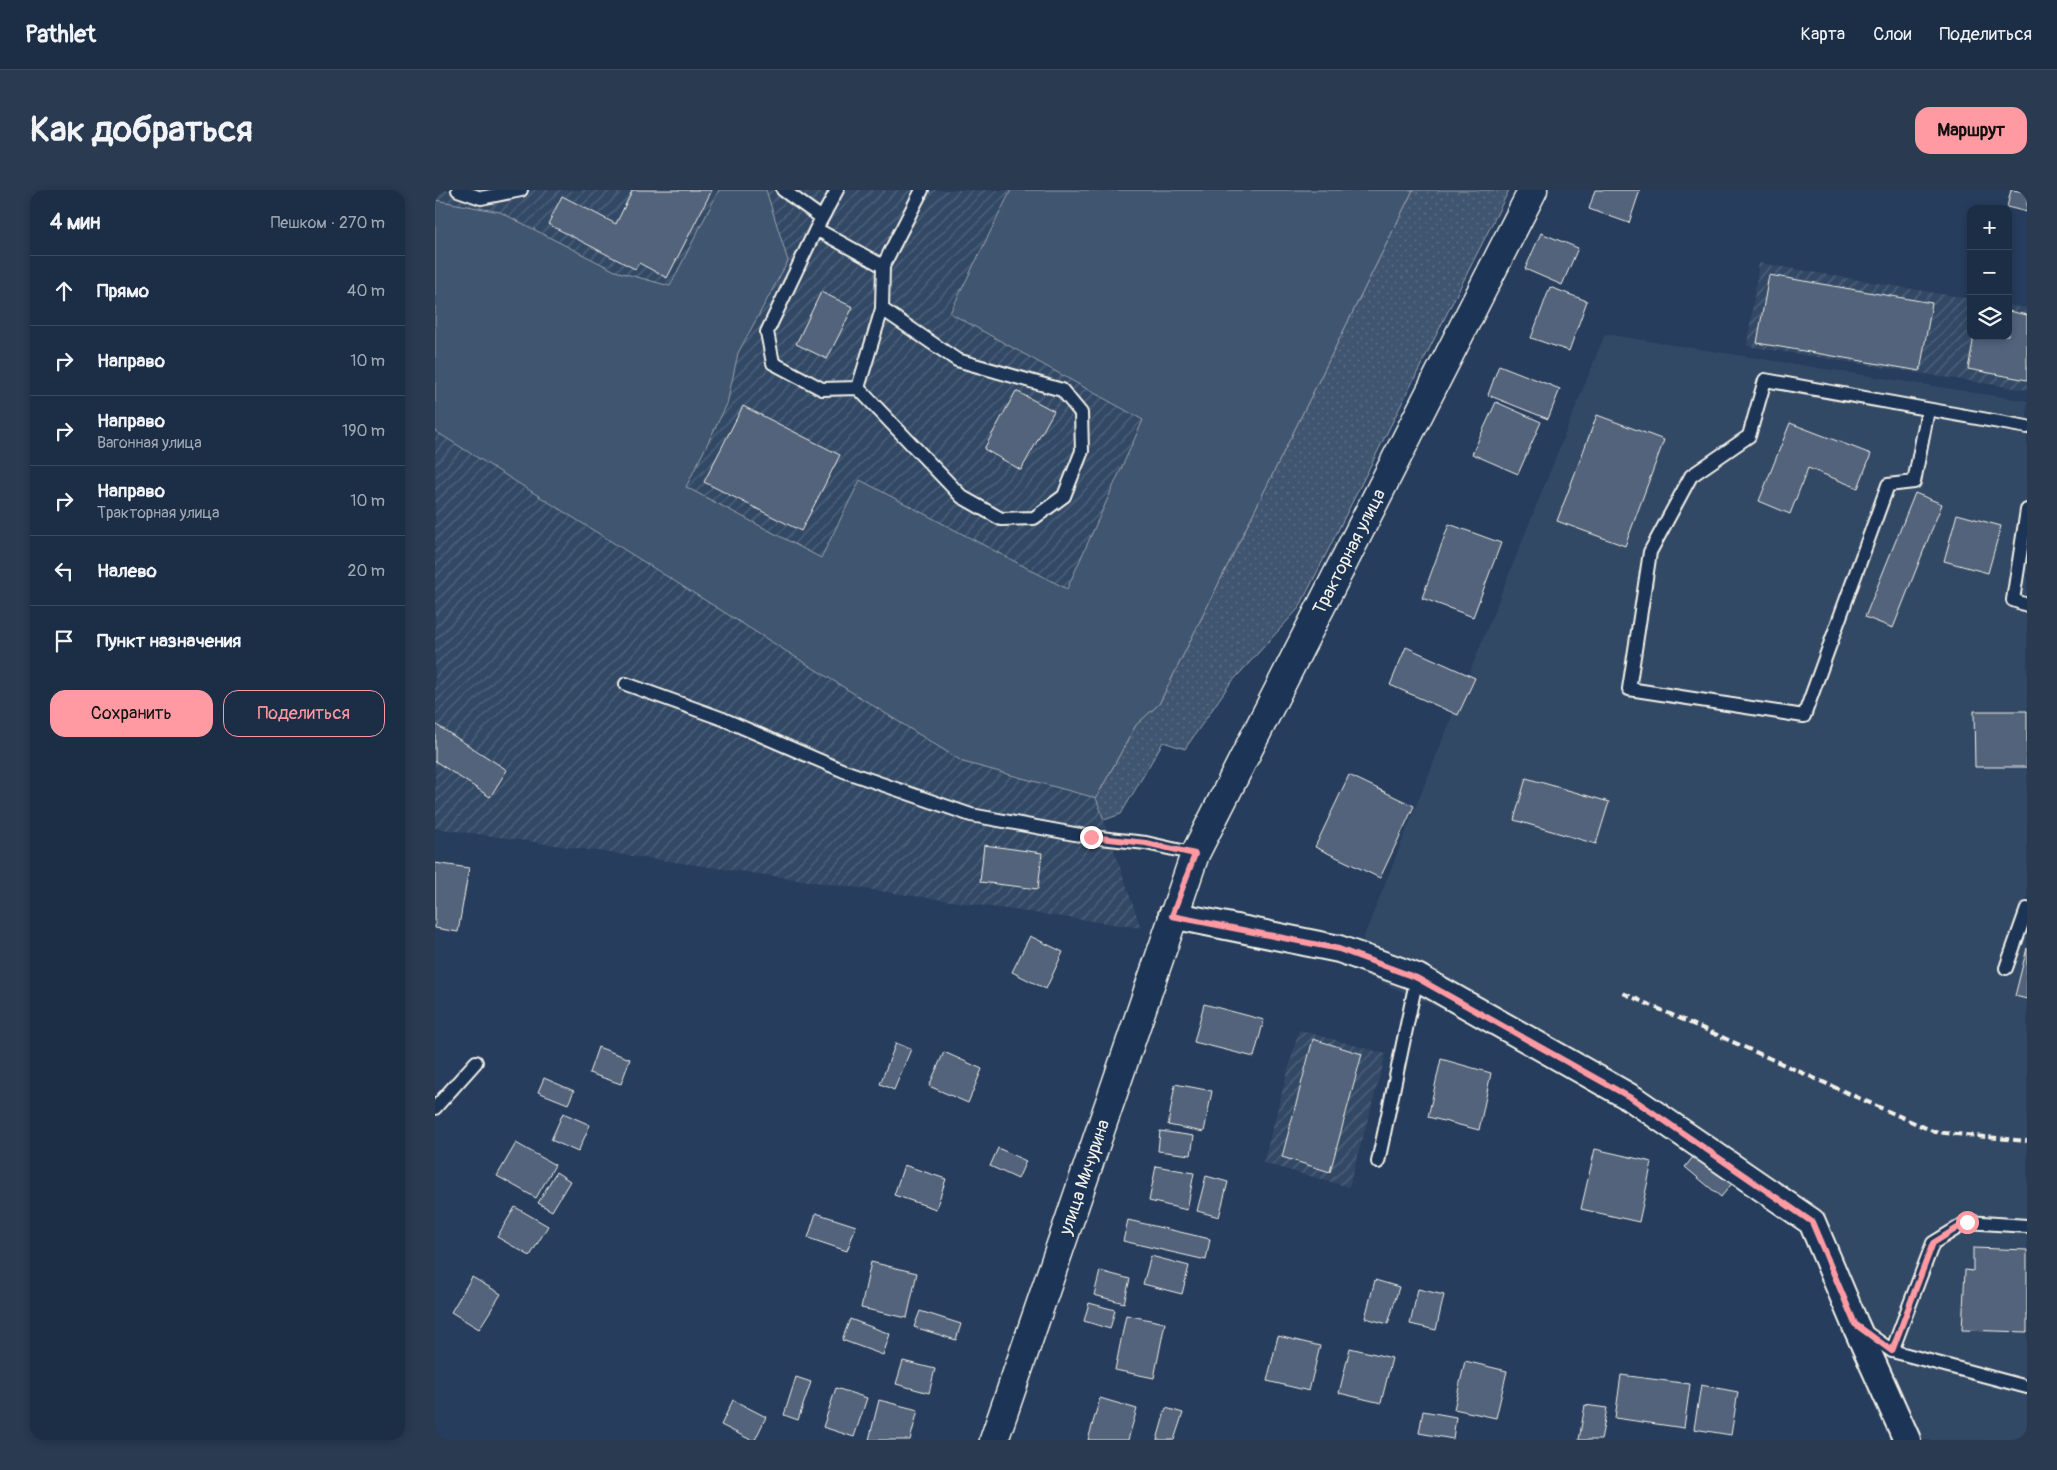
<!DOCTYPE html>
<html lang="ru">
<meta charset="utf-8">
<style>
body{margin:0;font-family:Pangolin,sans-serif;background:#293a51;color:#f1f3f6}
.controls{position:absolute;right:15px;top:15px;display:grid;overflow:hidden;border-radius:10px;box-shadow:0 2px 8px #0003}
.controls button{width:45px;height:45px;display:grid;place-items:center;padding:0;border:0;border-bottom:1px solid #3a4a5f;background:#1c2e46;color:#f1f3f6;font:25px sans-serif}
.stop{position:absolute;width:15px;height:15px;margin:-11px;border:4px solid #ff9aa2;border-radius:50%;background:#fff}
.stop.end{background:#ff9aa2;border-color:#fff;box-shadow:0 1px 5px #0008}
.list{margin:0;padding:0;list-style:none}
h2{display:flex;justify-content:space-between;align-items:center;height:65px;margin:0;padding:0 20px;font-size:21px}
h2 small{font-size:16px;font-weight:400;color:#a0a8b3}
.list li{display:grid;grid-template-columns:32px 1fr auto;gap:15px;align-items:center;box-sizing:border-box;height:70px;padding:0 20px;border-top:1px solid #3a4a5f}
.list b{display:block;font-size:19px;white-space:nowrap}
.list p{margin:0;font-size:16px;white-space:nowrap;color:#a0a8b3}
.list em{font-size:16px;font-style:normal;color:#a0a8b3}
.actions{display:flex;gap:10px;padding:15px 20px}
.actions a{flex:1;padding:11px 0;border:1px solid #ff9aa2;border-radius:15px;text-align:center;font-size:18px;color:#ff9aa2}
.actions .main{background:#ff9aa2;color:#111}
.icon{flex:none;width:28px;height:28px;fill:none;stroke:currentColor;stroke-width:2;stroke-linecap:round;stroke-linejoin:round}
.map{position:relative;flex:none;width:1592px;height:1250px;overflow:hidden;border-radius:15px}
header{display:flex;align-items:center;gap:30px;box-sizing:border-box;height:70px;padding:0 25px;background:#1c2e46;border-bottom:1px solid #3a4a5f}
header strong{font-size:24px}
nav{display:flex;gap:28px;margin-inline-start:auto;font-size:18px}
.intro{display:flex;align-items:center;justify-content:space-between;box-sizing:border-box;height:120px;padding:0 30px}
h1{margin:0;font-size:35px}
.button{padding:12px 22px;border-radius:15px;background:#ff9aa2;color:#111;font-size:18px;font-weight:700}
main{display:flex;gap:30px;padding:0 30px}
aside{flex:1;background:#1c2e46;border-radius:15px;box-shadow:0 2px 8px #0003}
.map>svg:first-child{display:block}
.built{fill:#334966}
.industrial{fill:url(#industrial-furrows)}
.grass{fill:url(#grass-dots);stroke:#9aa2ac}
.green{fill:#40546f;stroke:#9aa2ac}
.building{fill:#52647b;stroke:#f4f1e8}
.lines{fill:none;stroke-linecap:round;stroke-linejoin:round}
.lane-casing{stroke:#f4f1e8;stroke-width:16}
.street-casing{stroke:#f4f1e8;stroke-width:30}
.secondary-casing{stroke:#f4f1e8;stroke-width:31}
.lane{stroke:#1d3557;stroke-width:12}
.street{stroke:#1d3557;stroke-width:26}
.secondary{stroke:#1d3557;stroke-width:28}
.rail{stroke:#f4f1e8;stroke-width:4;stroke-dasharray:8 4;stroke-linecap:butt}
.route{stroke:#ff9aa2;stroke-width:6}
.labels{text-anchor:middle;stroke-width:4.5;stroke-linejoin:round;paint-order:stroke}
.street-label{font-size:18px;fill:#f4f1e8;stroke:#1d3557}
</style>
<header>
<strong>Pathlet</strong>
<nav><a>Карта</a><a>Слои</a><a>Поделиться</a></nav>
</header>
<div class="intro"><h1>Как добраться</h1><a class="button">Маршрут</a></div>
<main>
<aside>
<h2>4 мин<small>Пешком · 270 m</small></h2>
<ul class="list">
<li><svg class="icon" aria-label="ahead" viewBox="0 0 24 24"><path d="M12 20V5M6 11l6-6 6 6"/></svg><div><b>Прямо</b></div><em>40 m</em></li>
<li><svg class="icon" aria-label="right" viewBox="0 0 24 24"><path d="M7 20v-9h11M14 6l5 5-5 5"/></svg><div><b>Направо</b></div><em>10 m</em></li>
<li><svg class="icon" aria-label="right" viewBox="0 0 24 24"><path d="M7 20v-9h11M14 6l5 5-5 5"/></svg><div><b>Направо</b><p>Вагонная улица</p></div><em>190 m</em></li>
<li><svg class="icon" aria-label="right" viewBox="0 0 24 24"><path d="M7 20v-9h11M14 6l5 5-5 5"/></svg><div><b>Направо</b><p>Тракторная улица</p></div><em>10 m</em></li>
<li><svg class="icon" aria-label="left" viewBox="0 0 24 24"><path d="M17 20v-9H6M10 6l-5 5 5 5"/></svg><div><b>Налево</b></div><em>20 m</em></li>
<li><svg class="icon" aria-label="arrive" viewBox="0 0 24 24"><path d="M6 21V4h12l-3 4 3 4H6"/></svg><div><b>Пункт назначения</b></div></li>
</ul>
<div class="actions"><a class="main">Сохранить</a><a>Поделиться</a></div>
</aside>
<div class="map">
<svg width="1592" height="1250" viewBox="0 0 1592 1250">
<defs>
<pattern id="industrial-furrows" width="10" height="10" patternUnits="userSpaceOnUse" patternTransform="scale(1.25)"><rect width="10" height="10" fill="#334966"/><path d="M-1 1l2-2M0 10L10 0M9 11l2-2" fill="none" stroke="#51647c"/></pattern>
<pattern id="grass-dots" width="8" height="8" patternUnits="userSpaceOnUse" patternTransform="scale(1.25)"><rect width="8" height="8" fill="#40546f"/><path d="M2 2h.1M6 6h.1" fill="none" stroke="#5c6d84" stroke-width="1.8" stroke-linecap="round"/></pattern>
</defs>
<rect width="100%" height="100%" fill="#263d5d"/>
<filter id="ink" filterUnits="userSpaceOnUse"><feTurbulence type="fractalNoise" baseFrequency=".02" numOctaves="2"/><feDisplacementMap in="SourceGraphic" scale="10" xChannelSelector="R" yChannelSelector="G"/><feConvolveMatrix kernelMatrix="1 2 1 2 8 2 1 2 1" color-interpolation-filters="sRGB"/></filter>
<g filter="url(#ink)">
<!-- built -->
<path class="built" d="M1170 144 1592 211V1250H1475L1379 1030 1203 906 916 779Z"/>
<!-- industrial -->
<path class="industrial" d="M0 0H978L661 608 706 738 0 638Z
M1324 73 1536 109V146H1573V115L1592 118V200L1312 156Z
M864 840 951 864 914 997 828 973Z"/>
<!-- grass -->
<path class="grass" d="M978 0H1074L864 418 794 495 750 559 728 552 686 624 669 630 661 608 701 535 724 514Z"/>
<!-- green -->
<path class="green" d="M284 0H331L353 71 303 163 292 214 251 297 386 368 425 290 632 399 708 230 515 123 576 0H978L724 514 701 535 661 608 528 572 0 241V10L65 22 180 81 235 96Z"/>
<!-- building -->
<path class="building" d="M196 0H277L232 88 204 73 200 79 113 34 127 6 181 34 197 1Z
M1160 0H1205L1194 33 1154 19Z
M1576 0 1592 2V22L1572 17Z
M1106 43 1143 58 1127 95 1090 79Z
M1334 85 1497 113 1485 181 1322 153Z
M1115 97 1152 111 1134 161 1096 148Z
M386 102 418 117 392 169 361 154Z
M1573 121 1592 125V190L1533 179 1539 146H1573Z
M1064 175 1125 199 1113 229 1053 205Z
M581 201 619 221 586 280 549 259Z
M1061 212 1106 232 1083 284 1037 264Z
M308 216 405 265 366 341 269 292Z
M1162 225 1229 250 1190 356 1122 331Z
M1355 233 1436 264 1423 298 1373 278 1355 324 1324 311Z
M1480 303 1507 314 1458 438 1430 427Z
M1522 324 1566 336 1553 383 1509 371Z
M1014 334 1066 353 1038 427 987 408Z
M971 457 1040 488 1023 525 955 495Z
M1539 521H1592V577H1540Z
M0 534 72 580 55 607 0 571Z
M914 585 979 616 945 688 880 657Z
M1091 588 1174 612 1161 654 1079 630Z
M549 655 607 663 603 699 545 692Z
M0 673 34 678 23 742 0 738Z
M595 746 628 762 611 799 577 782Z
M1592 758V809L1580 806Z
M769 814 829 830 819 867 759 852Z
M878 849 927 864 895 982 847 967Z
M461 853 476 859 459 900 445 894Z
M163 857 195 869 186 894 154 883Z
M509 862 547 879 533 913 494 896Z
M1006 869 1056 883 1044 940 993 927Z
M109 888 139 901 133 914 103 902Z
M740 894 777 901 769 942 733 935Z
M128 923 155 935 143 962 116 950Z
M725 941 759 946 756 965 723 961Z
M81 953 120 975 101 1008 62 986Z
M563 958 591 971 583 989 555 976Z
M1160 959 1217 972 1204 1032 1146 1019Z
M1262 962 1299 991 1286 1007 1250 977Z
M469 975 511 989 501 1019 459 1005Z
M721 976 759 983 752 1020 714 1011Z
M121 982 135 991 117 1021 103 1013Z
M771 986 793 992 784 1027 762 1021Z
M80 1017 113 1036 95 1066 62 1047Z
M381 1023 421 1036 412 1061 373 1048Z
M693 1030 775 1049 771 1070 688 1051Z
M1538 1058 1592 1060V1142L1527 1140 1530 1080 1538 1081Z
M716 1066 754 1076 747 1104 708 1094Z
M436 1072 482 1083 472 1128 426 1118Z
M665 1081 695 1089 689 1113 659 1105Z
M37 1087 66 1104 44 1139 16 1122Z
M940 1090 964 1097 953 1134 930 1128Z
M983 1099 1009 1105 1001 1140 975 1134Z
M654 1113 680 1120 675 1139 649 1131Z
M485 1121 526 1134 521 1150 479 1137Z
M691 1125 730 1133 719 1188 680 1180Z
M415 1129 455 1144 448 1165 407 1150Z
M843 1146 885 1156 874 1201 832 1191Z
M915 1158 957 1168 946 1213 904 1203Z
M468 1171 500 1179 494 1203 461 1194Z
M1030 1171 1072 1181 1061 1228 1019 1219Z
M1186 1185 1255 1194 1249 1238 1180 1228Z
M361 1187 376 1192 363 1230 349 1225Z
M1266 1195 1303 1202 1296 1245 1259 1239Z
M401 1198 432 1208 419 1247 388 1237Z
M665 1208 702 1219 693 1250H653Z
M298 1210 331 1227 320 1250H316L286 1235Z
M444 1210 483 1220 475 1250H434Z
M1150 1215 1172 1218 1166 1250H1144Z
M731 1218 748 1223 739 1250H722Z
M988 1221 1021 1227 1018 1249 984 1243Z"/>
<g class="lines">
<!-- lane casing -->
<g class="lane-casing">
<path id="lane" d="M23 0 46 8 86 0
M348 0 387 28 402 0
M381 39 332 142 338 173 387 199 423 198 527 307 566 329 599 328 629 306 647 261 646 223 627 200 522 170 447 119 448 76 381 39 387 28
M448 76 487 0
M423 198 447 119
M1493 220 1479 292 1453 295 1369 526 1194 499 1215 362 1256 286 1314 246 1330 190 1592 237
M1592 320 1578 410 1592 415
M191 494 288 529 409 581 536 625 656 647 711 653 760 664
M1571 778 1592 719
M0 918 41 872
M943 972 982 787
M1429 1141 1457 1161 1592 1197
M1457 1161 1498 1053 1532 1032 1592 1036"/>
</g>
<!-- street casing -->
<g class="street-casing">
<path id="street" d="M737 725 904 759 982 787 1198 909 1377 1032 1420 1134 1472 1250"/>
</g>
<!-- secondary casing -->
<g class="secondary-casing">
<g id="secondary">
<path id="s1" d="M559 1250 760 664 1098 0"/>
</g>
</g>
<!-- lane -->
<use href="#lane" class="lane"/>
<!-- street -->
<use href="#street" class="street"/>
<!-- secondary -->
<use href="#secondary" class="secondary"/>
<!-- rail -->
<path class="rail" d="M1188 803 1500 942 1592 951"/>
</g>
</g>
<g class="lines" filter="url(#ink)">
<!-- route -->
<path class="route" d="M656 647 711 653 760 664 737 726 904 759 982 788 1198 909 1377 1032 1420 1134 1457 1161 1498 1053 1532 1032"/>
</g>
<g class="labels">
<!-- street labels -->
<g class="street-label">
<text dy="6" stroke="none"><textPath href="#s1" startOffset="959">Тракторная улица</textPath></text>
<text dy="6" stroke="none"><textPath href="#s1" startOffset="278">улица Мичурина</textPath></text>
</g>
</g>
</svg>
<div class="controls">
<button>+</button>
<button>−</button>
<button><svg class="icon" aria-label="layers" viewBox="0 0 24 24"><path d="M12 4l9 5-9 5-9-5zM3 14l9 5 9-5"/></svg></button>
</div>
<div class="stop" style="left:1532px;top:1032px"></div>
<div class="stop end" style="left:656px;top:647px"></div>
</div>
</main>
